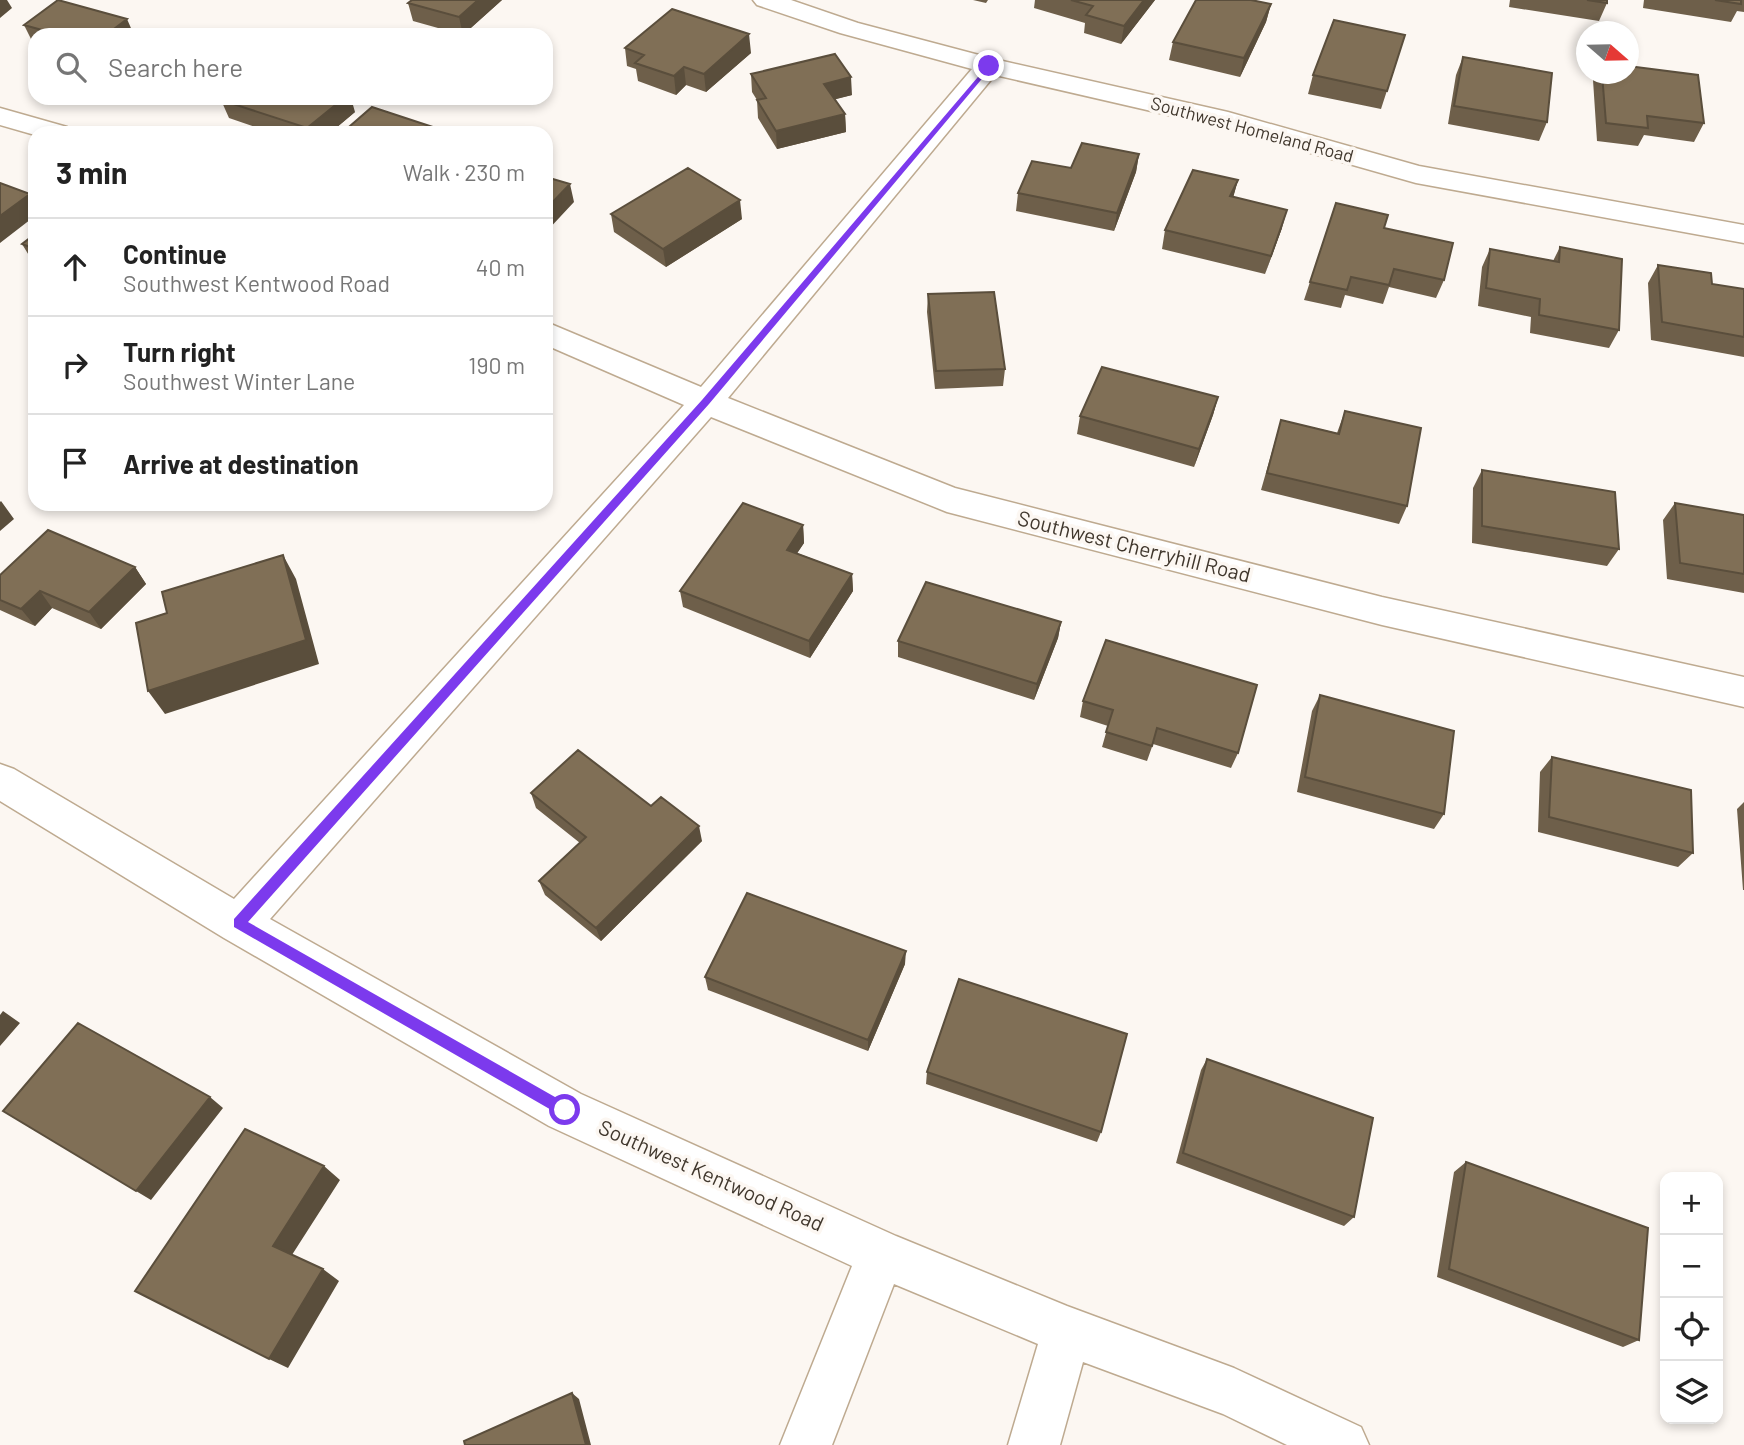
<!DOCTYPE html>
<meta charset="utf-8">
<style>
body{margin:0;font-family:Barlow,sans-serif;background:#f6f6f6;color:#222}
.controls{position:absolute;right:21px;bottom:21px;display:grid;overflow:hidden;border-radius:14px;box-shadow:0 4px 10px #0003}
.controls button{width:63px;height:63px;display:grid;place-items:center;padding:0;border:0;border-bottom:2px solid #e0e0e0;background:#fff;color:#222;font:35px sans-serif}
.compass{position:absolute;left:1576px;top:21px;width:63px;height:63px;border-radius:50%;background:#fff;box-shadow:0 4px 10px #0003;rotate:110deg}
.stop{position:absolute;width:21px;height:21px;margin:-16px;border:5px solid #7c3aed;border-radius:50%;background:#fff}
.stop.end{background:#7c3aed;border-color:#fff;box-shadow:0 2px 7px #0008}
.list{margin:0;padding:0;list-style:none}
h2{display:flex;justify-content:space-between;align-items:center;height:91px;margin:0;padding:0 28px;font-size:30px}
h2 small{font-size:23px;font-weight:400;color:#767676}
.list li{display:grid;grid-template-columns:46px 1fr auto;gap:21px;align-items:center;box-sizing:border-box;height:98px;padding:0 28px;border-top:2px solid #e0e0e0}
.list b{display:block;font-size:26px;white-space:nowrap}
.list p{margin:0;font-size:23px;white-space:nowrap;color:#767676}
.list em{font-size:23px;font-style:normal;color:#767676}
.icon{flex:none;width:38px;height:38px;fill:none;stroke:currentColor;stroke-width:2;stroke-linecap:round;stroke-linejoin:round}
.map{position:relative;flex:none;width:1744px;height:1445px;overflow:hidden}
.search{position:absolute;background:#fff;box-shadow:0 4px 10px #0003;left:28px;top:28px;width:525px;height:77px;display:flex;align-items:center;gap:18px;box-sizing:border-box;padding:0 24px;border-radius:21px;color:#767676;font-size:26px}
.panel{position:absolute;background:#fff;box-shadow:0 4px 10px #0003;left:28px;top:126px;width:525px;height:385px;border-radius:21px}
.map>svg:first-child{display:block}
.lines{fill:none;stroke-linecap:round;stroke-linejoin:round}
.street-casing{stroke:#beaa90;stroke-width:3}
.street{fill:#fff;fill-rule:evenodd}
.wall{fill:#6e5f4a}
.shaded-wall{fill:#5a4e3c}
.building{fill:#806f56;stroke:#5a4e3c;stroke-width:2}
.route{fill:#7c3aed}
.labels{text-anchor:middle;stroke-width:7;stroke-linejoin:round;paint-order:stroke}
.far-street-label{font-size:18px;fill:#40372d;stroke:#fcf7f2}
.street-label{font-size:21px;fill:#40372d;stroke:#fcf7f2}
</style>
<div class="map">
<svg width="1744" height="1445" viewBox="0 0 1744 1445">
<rect width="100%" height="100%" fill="#fcf7f2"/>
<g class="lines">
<!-- street casing -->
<g class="street-casing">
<path id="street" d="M753 0H791L858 23 994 59 1228 112 1419 166 1744 225V243L1416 183 1212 125 995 75 728 398 955 488 1382 597 1744 677V707L1382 625 947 512 711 417 270 919 581 1094 896 1236 1067 1306 1234 1368 1361 1427 1369 1445H1287L1223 1414 1083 1362 1060 1445H1008L1038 1344 894 1284 832 1445H780L852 1266 549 1126 224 938 0 801V764L14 769 234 899 684 405 546 345V322L701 387 972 69 840 33 757 5Z
M0 108 67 127 71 133H35V135L0 125Z"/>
</g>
<!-- street -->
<use href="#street" class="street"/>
</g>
<!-- wall -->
<path class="wall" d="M502 0 463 35 413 21 408 3Z
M973 0H988L986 3Z
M1035 0H1155L1121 44 1084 33 1085 23 1034 8Z
M1510 0H1607V3L1599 21 1509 7Z
M1644 0H1744V12L1737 11 1731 22 1643 8Z
M1271 4 1266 22 1240 77 1169 60 1173 42Z
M24 25 134 35H35V43H33Z
M1405 35 1381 109 1308 94 1313 75Z
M625 48 751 53 706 92 686 85 676 95 638 81 636 69 627 66Z
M1463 57 1547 122 1539 141 1448 124 1456 75Z
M751 74 852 95 835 99 845 114 846 132 777 149 758 118 757 100 752 92Z
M1596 74H1628L1704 123 1694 142 1644 135 1638 146 1597 141 1593 80Z
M194 98H212L207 102Z
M221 100 355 112 330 133H273L229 118Z
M1139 154 1136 172 1114 231 1016 211 1018 193 1071 168Z
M1238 180 1233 197 1282 228 1265 274 1162 249 1165 230Z
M1336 203 1384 228 1444 280 1436 298 1389 287 1383 304 1345 295 1341 308 1304 300Z
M611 214 742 219 666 267 614 232Z
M35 234V263L33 262 22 244Z
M1560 247 1619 330 1609 348 1530 333 1531 317 1478 306 1482 267 1490 249 1553 261Z
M1658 265 1712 284 1744 289V357L1651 340 1648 283Z
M928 294 1005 369 1003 386 935 389 927 312Z
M1218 397 1213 415 1194 467 1077 434 1080 416Z
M1345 411 1407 506 1399 524 1261 490 1281 420 1337 433Z
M1482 470 1619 549 1607 566 1472 543 1473 488Z
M1675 503 1744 515V593L1667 579 1663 520Z
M803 525 804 543 797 553 852 574 853 591 810 658 683 607 680 591Z
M135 567 146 584 101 629 52 608 35 626 0 610V600Z
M1061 622 1058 638 1034 700 898 657V641Z
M1106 640 1238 753 1231 768 1153 744 1147 761 1102 747 1108 726 1080 717 1083 701Z
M1320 695 1444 814 1434 829 1297 792 1312 711Z
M1552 757 1693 853 1678 867 1538 832 1540 772Z
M531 793 651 806 702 841 601 941 545 895 539 881 580 843 536 808Z
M1744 802V890H1743L1737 809Z
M905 964 868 1051 708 990 705 977Z
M1207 1059 1354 1217 1344 1226 1176 1163 1201 1070Z
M927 1072 1101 1132 1097 1142 926 1084Z
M1466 1162 1639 1340 1623 1347 1437 1277 1454 1172Z"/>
<!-- shaded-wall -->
<path class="shaded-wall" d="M0 0H7L12 8 0 18Z
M478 0H502L463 35 459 17Z
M1144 0H1155L1121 44 1124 26Z
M1271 4 1266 22 1240 77 1244 58Z
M127 19 134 35H106Z
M749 34 751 53 706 92 704 74Z
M684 67 686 85 676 95 674 76Z
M851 77 852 95 825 102 824 84Z
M344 98H351L355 112 330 133H309L307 128Z
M845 114 846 132 777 149 776 131Z
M1139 154 1136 172 1114 231 1117 213Z
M1238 180 1233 198 1230 196Z
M570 184 574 202 546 232V209Z
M30 194 35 203V216L0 243V216Z
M740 200 742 219 666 267 663 249Z
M1287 210 1282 228 1265 274 1271 256Z
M1218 397 1213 415 1194 467 1199 449Z
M1 501 14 519 0 531V502Z
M803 525 804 543 788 567 787 550Z
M283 555 296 579 319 664 165 714 148 691Z
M135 567 146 584 101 629 89 612Z
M852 574 853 591 810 658 809 641Z
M40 591 52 608 35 626 21 609Z
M1061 622 1058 638 1034 700 1037 684Z
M699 826 702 841 601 941 596 928Z
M906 951 905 964 868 1051V1040Z
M3 1011 20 1023 0 1046V1015Z
M210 1097 223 1108 151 1200 136 1191Z
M324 1166 340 1180 290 1258 273 1246Z
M323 1269 339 1281 288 1368 269 1359Z
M572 1393 579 1399 591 1445H586Z"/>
<!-- building -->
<path class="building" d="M58 0 127 19 106 35H60L24 25Z
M412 0H478L459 17 408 3Z
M1071 0H1144L1124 26 1086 15 1093 6Z
M1196 0H1251L1271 4 1244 58 1173 42Z
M1587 0H1607V3Z
M1715 0H1741V4Z
M672 9 749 34 704 74 684 67 674 76 635 63 644 55 625 48Z
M1334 20 1405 35 1387 91 1313 75Z
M158 32 167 35H154Z
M835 54 851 77 824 84 845 114 776 131 757 100 766 98 751 74Z
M1463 57 1552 73 1547 122 1454 106Z
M1628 66 1698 75 1704 123 1647 116 1648 128 1606 123 1602 74H1628Z
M224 98H344L307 128 221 100Z
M372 107 451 133H342Z
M1082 143 1139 154 1117 213 1018 193 1032 161 1071 168Z
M688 168 740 200 663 249 611 214Z
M1193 170 1238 180 1230 196 1287 210 1271 256 1165 230Z
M546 177 570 184 546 209Z
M0 183 30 194 0 216Z
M1336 203 1388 215 1384 228 1453 243 1444 280 1394 269 1389 285 1351 277 1347 290 1310 282Z
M35 234V249L22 244Z
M1560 247 1622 259 1619 330 1539 315 1540 299 1486 288 1490 249 1559 262Z
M1658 265 1711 273 1712 284 1744 289V337L1662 322Z
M994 292 1005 369 936 371 928 294Z
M1102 367 1218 397 1199 449 1080 416Z
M1345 411 1421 428 1407 506 1267 473 1281 420 1339 434Z
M1482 470 1615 492 1619 549 1482 526Z
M743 503 803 525 787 550 852 574 809 641 680 591Z
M1675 503 1744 515V574L1680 563Z
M48 530 135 567 89 612 40 591 21 609 0 600V575Z
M283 555 306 640 148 691 136 623 167 613 162 592Z
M926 582 1061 622 1037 684 898 641Z
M1106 640 1257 685 1238 753 1157 728 1152 746 1106 732 1113 710 1083 701Z
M1320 695 1454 731 1444 814 1305 777Z
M578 750 651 806 661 797 699 826 596 928 539 881 586 837 531 793Z
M1552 757 1691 790 1693 853 1549 817Z
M747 893 906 951 868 1040 705 977Z
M959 979 1127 1034 1101 1132 927 1072Z
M78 1023 210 1097 136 1191 3 1111Z
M1207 1059 1373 1118 1354 1217 1183 1153Z
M245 1129 324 1166 273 1246 323 1269 269 1359 135 1291Z
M1466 1162 1648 1228 1639 1340 1449 1269Z
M572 1393 586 1445H465L464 1441Z"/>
<!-- route -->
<path class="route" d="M989 64 991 68 709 404 248 922 569 1105V1115H560L234 927V919L702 400Z"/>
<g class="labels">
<!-- far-street labels -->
<g class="far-street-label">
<text transform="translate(1252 130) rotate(15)" y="6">Southwest Homeland Road</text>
</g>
<!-- street labels -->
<g class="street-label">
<text transform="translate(1134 547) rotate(14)" y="7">Southwest Cherryhill Road</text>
<text transform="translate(711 1176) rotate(24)" y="7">Southwest Kentwood Road</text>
</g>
</g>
</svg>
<div class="controls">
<button>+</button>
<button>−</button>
<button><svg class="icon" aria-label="locate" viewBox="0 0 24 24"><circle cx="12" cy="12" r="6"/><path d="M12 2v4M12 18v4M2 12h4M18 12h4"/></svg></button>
<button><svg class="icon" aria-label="layers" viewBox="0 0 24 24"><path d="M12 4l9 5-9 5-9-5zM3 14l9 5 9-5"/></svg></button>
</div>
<svg class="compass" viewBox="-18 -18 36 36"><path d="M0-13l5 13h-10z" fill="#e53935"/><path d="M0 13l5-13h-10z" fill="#767676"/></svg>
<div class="stop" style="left:565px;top:1110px"></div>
<div class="stop end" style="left:989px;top:66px"></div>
<div class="search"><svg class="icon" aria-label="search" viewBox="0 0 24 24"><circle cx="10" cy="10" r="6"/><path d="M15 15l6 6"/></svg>Search here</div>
<section class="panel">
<h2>3 min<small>Walk · 230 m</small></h2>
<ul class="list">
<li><svg class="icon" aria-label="ahead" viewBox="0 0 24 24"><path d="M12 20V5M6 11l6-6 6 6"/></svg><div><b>Continue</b><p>Southwest Kentwood Road</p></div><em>40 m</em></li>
<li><svg class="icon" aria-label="right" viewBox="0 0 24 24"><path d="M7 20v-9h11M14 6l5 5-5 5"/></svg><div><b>Turn right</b><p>Southwest Winter Lane</p></div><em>190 m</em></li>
<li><svg class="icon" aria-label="arrive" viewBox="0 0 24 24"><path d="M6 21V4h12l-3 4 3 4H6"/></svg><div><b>Arrive at destination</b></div></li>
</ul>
</section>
</div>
